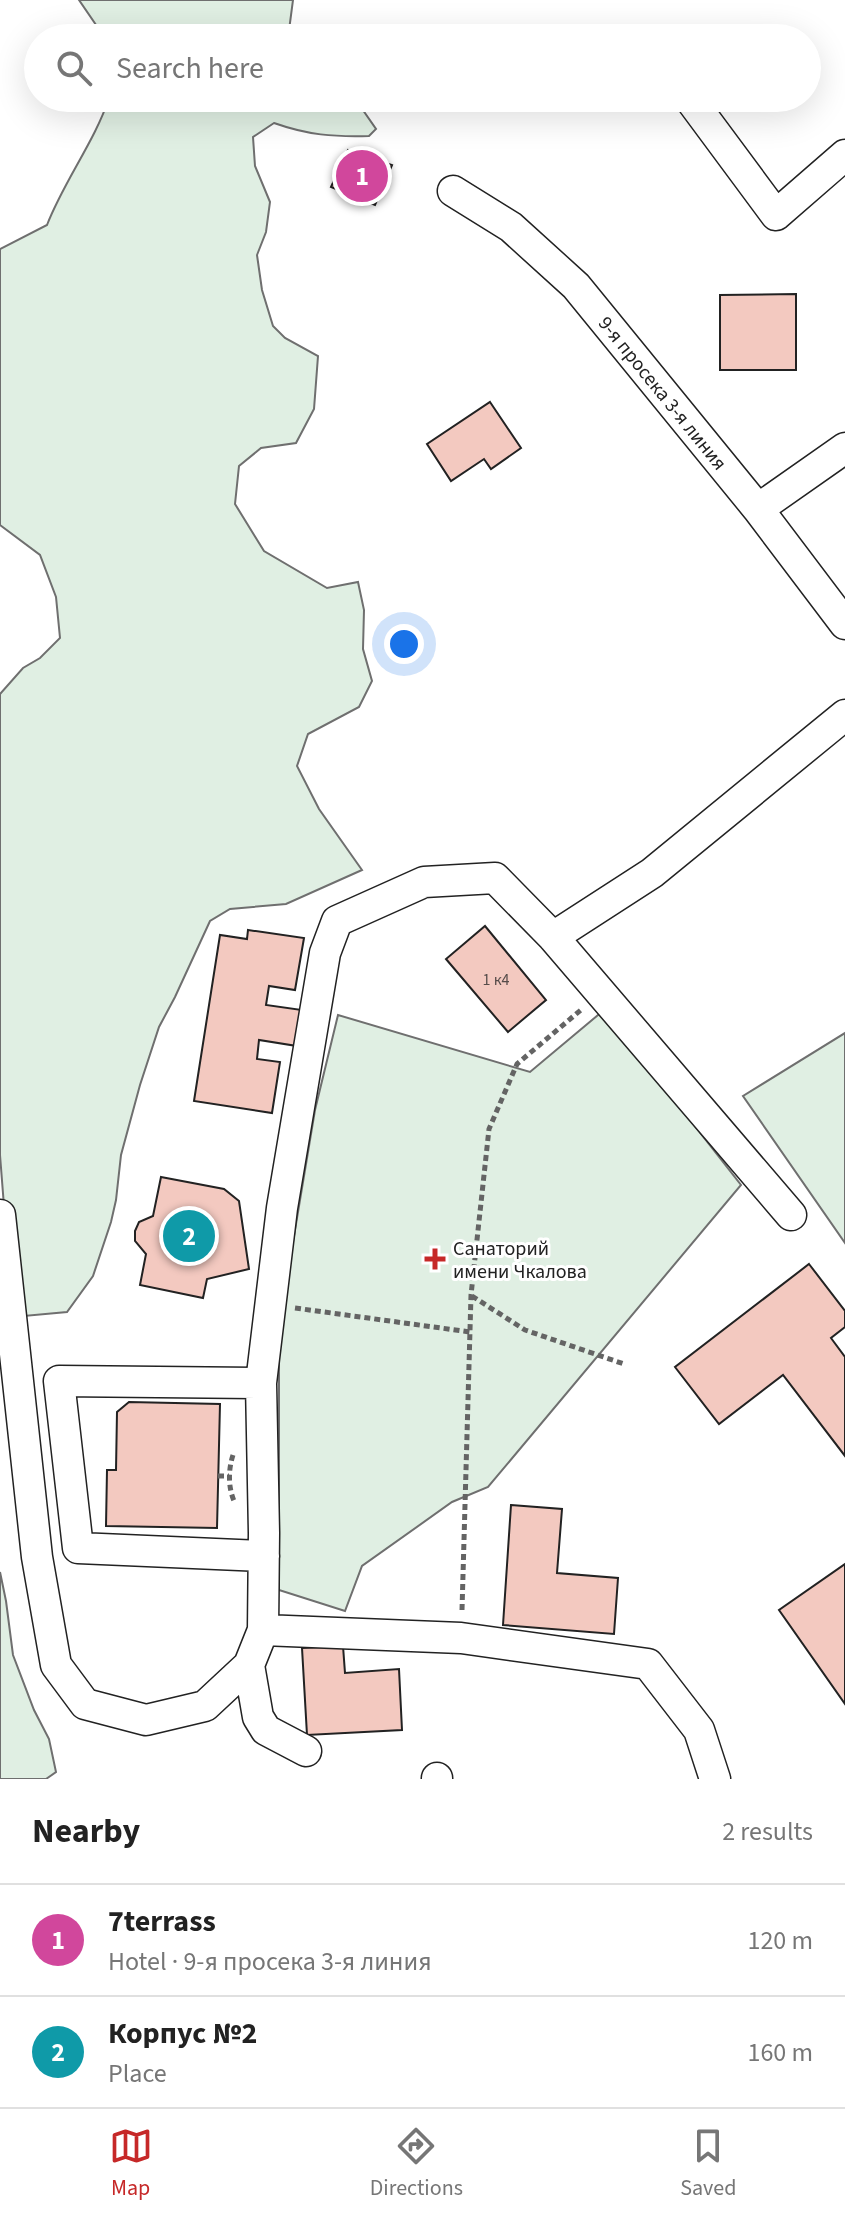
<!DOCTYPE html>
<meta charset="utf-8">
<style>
body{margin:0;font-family:"Source Sans 3",sans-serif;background:#f6f6f6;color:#222}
.you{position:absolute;left:404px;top:644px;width:28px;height:28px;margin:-20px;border:6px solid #fff;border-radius:50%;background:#1a73e8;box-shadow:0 0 0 12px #1a73e833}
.badge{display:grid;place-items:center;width:52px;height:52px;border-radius:50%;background:#c62828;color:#fff;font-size:26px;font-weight:700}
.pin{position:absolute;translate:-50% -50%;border:4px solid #fff;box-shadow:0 2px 8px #0006}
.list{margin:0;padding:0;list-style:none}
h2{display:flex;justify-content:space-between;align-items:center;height:104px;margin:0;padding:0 32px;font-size:34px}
h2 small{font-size:26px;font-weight:400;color:#767676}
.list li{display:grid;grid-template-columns:52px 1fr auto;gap:24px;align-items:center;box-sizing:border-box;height:112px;padding:0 32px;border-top:2px solid #e0e0e0}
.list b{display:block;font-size:30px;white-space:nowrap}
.list p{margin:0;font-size:26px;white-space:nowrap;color:#767676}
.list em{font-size:26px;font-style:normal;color:#767676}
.icon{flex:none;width:44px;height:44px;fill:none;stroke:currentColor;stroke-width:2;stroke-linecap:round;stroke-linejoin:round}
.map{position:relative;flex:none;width:845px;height:1779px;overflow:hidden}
.search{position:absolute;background:#fff;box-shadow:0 8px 32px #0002;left:24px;right:24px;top:24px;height:88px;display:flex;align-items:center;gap:20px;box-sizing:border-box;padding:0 28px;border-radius:44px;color:#767676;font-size:30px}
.sheet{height:328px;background:#fff}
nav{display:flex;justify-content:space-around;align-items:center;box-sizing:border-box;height:112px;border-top:2px solid #e0e0e0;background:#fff;font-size:22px;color:#767676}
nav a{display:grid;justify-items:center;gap:4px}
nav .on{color:#c62828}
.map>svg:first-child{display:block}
.green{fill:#e0efe3;stroke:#6f6f6f;stroke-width:2}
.building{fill:#f3c9c0;stroke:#222;stroke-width:2}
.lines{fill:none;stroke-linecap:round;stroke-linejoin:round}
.minor-casing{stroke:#222;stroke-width:33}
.path{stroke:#646464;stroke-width:5;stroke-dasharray:6 4;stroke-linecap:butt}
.minor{stroke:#fff;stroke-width:30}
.poi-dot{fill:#c62828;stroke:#fff;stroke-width:3}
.labels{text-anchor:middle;stroke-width:6;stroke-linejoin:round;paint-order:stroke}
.number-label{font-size:16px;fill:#564c4a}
.street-label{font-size:20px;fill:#222;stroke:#fff}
.poi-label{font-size:20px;fill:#222;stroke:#fff;text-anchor:start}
</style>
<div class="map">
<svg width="845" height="1779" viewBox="0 0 845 1779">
<rect width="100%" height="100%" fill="#fff"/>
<!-- green -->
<path class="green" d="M79 0H293L288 38H105Z
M109 98H346L358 103 376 129 369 136C333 137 308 135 274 123L253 137 255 166 270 202 266 232 257 255 262 290 273 326 285 338 318 356 314 409 296 443 261 448 239 466 235 504 264 551 327 588 358 582 364 610 363 649 372 681 359 707 308 734 297 766 319 809 362 870 286 904 230 909 210 921 175 997 159 1027 140 1085 121 1155 116 1200 111 1222 93 1276 67 1312 24 1316 5 1219 0 1155V694L23 668 40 658 60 638 56 597 40 555 0 525V249L47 225C64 181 95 141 109 98Z
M604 1010 741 1185 488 1487 452 1502 362 1566 345 1611 279 1590V1326L315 1110 338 1015 530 1072Z
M845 1033V1243L743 1096Z
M0 1572 6 1601 13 1655 34 1710 49 1739 56 1772 46 1779H0Z"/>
<!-- building -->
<path class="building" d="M348 150 392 165 375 205 331 187Z
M796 294V370H720V295Z
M490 402 521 448 491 469 484 459 451 481 427 444Z
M485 926 546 1000 508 1032 446 959Z
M248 930 304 938 295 990 269 986 266 1005 302 1010 297 1046 259 1040 257 1059 280 1062 272 1113 194 1101 220 935 247 939Z
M161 1177 224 1189 239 1201 249 1269 207 1279 203 1298 140 1285 146 1254 135 1241V1231L139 1222 153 1216Z
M809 1264 845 1311V1327L831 1338 845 1357V1456L783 1375 719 1424 675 1367Z
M129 1402 220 1404 217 1528 106 1526 107 1470H116L117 1412Z
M511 1505 562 1509 557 1573 618 1578 614 1634 503 1625Z
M845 1564V1704L779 1610Z
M343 1646 345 1673 399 1669 402 1730 307 1735 302 1648Z"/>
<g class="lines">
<!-- minor casing -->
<g class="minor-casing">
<path id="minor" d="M693 103 776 215 845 155
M453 191 511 227 576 286 758 509 845 624
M758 509 845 448
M553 937 652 873 845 715
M0 1215 37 1557 56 1665 85 1704 146 1720 205 1706 249 1665 263 1630 264 1533 261 1383 282 1208 325 953 337 921 424 882 495 878 553 937 791 1215
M261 1383 59 1381 78 1548 264 1556
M263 1630 461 1638 648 1664 699 1730 715 1779
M249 1665 258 1717 266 1730 306 1751
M437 1778V1779"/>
</g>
<!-- path -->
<path class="path" d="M472 1296 525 1330 624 1364
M295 1308 470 1332
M233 1455C228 1470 228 1489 235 1503
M218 1476H229
M462 1610 471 1295 489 1129 517 1064 582 1009"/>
<!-- minor -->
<use href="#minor" class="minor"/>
</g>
<!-- markers -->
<path class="poi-dot" d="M431 1247h8v8h8v8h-8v8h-8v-8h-8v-8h8z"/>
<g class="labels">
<!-- number labels -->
<g class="number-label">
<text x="496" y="985">1 к4</text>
</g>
<!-- street labels -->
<g class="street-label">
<text transform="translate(663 393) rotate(51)" y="7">9-я просека 3-я линия</text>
</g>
<!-- poi labels -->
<g class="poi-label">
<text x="453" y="1255">Санаторий<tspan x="453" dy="23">имени Чкалова</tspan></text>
</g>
</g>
</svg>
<div class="you"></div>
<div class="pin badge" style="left:362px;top:176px;background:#d1479c">1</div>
<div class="pin badge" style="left:189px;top:1236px;background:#0f9aa8">2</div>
<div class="search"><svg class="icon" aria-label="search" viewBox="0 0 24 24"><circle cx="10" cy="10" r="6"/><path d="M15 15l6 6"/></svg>Search here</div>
</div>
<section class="sheet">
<h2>Nearby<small>2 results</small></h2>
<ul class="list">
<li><span class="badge" style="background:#d1479c">1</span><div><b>7terrass</b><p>Hotel · 9-я просека 3-я линия</p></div><em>120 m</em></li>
<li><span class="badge" style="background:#0f9aa8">2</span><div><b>Корпус №2</b><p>Place</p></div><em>160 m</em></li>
</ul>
</section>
<nav>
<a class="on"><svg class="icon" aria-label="map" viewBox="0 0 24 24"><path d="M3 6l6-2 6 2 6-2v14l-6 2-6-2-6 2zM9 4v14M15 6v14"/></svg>Map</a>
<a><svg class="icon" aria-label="directions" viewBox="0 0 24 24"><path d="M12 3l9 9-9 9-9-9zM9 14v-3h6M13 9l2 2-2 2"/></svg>Directions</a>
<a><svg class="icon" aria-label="saved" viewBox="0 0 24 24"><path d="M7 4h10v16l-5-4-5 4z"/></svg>Saved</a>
</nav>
